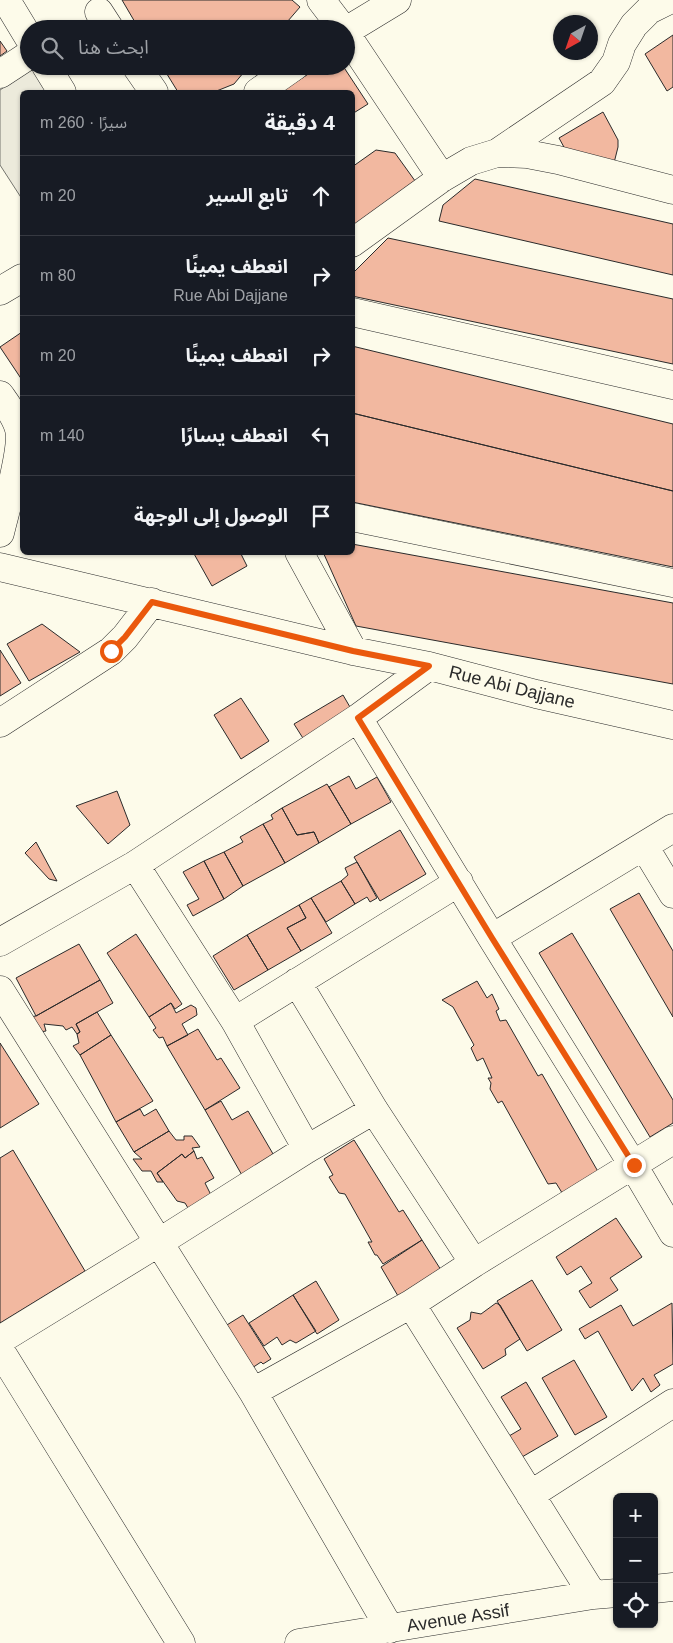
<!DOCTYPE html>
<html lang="ar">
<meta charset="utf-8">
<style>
body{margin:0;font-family:Arial,"Noto Sans Arabic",sans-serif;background:#242831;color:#f1f3f6;direction:rtl}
.controls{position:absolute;right:15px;bottom:15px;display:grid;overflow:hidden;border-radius:8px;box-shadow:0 1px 4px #0004}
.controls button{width:45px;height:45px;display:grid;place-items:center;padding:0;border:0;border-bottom:1px solid #363941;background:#171b24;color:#f1f3f6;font:25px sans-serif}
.compass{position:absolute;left:553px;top:15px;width:45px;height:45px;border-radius:50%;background:#171b24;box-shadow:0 1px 4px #0004;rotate:220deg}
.stop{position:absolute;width:15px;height:15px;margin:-11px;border:4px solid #ea580c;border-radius:50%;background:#fff}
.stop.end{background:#ea580c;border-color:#fff;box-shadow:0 1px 5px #0008}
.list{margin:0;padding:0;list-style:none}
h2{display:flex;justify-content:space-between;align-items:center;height:65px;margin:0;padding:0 20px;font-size:21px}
h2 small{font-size:16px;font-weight:400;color:#9ea1a6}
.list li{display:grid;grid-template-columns:32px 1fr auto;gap:15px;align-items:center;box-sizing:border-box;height:80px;padding:0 20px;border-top:1px solid #363941}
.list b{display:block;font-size:19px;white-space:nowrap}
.list p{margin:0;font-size:16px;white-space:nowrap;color:#9ea1a6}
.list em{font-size:16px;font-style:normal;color:#9ea1a6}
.icon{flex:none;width:28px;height:28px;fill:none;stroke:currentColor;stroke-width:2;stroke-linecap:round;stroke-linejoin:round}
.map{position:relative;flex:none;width:673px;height:1643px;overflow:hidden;direction:ltr}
.search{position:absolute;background:#171b24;box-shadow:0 1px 4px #0004;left:20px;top:20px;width:335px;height:55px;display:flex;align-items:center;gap:12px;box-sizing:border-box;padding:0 18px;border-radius:28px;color:#9ea1a6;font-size:19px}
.panel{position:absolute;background:#171b24;box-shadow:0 1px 4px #0004;left:20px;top:90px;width:335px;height:465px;border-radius:8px;direction:rtl}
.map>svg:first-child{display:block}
.parking{fill:#eceadb;stroke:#74746e}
.building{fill:#f2b8a0;stroke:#2b2b2b}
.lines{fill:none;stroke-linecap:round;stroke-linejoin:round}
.minor-casing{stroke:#2b2b2b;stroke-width:29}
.minor{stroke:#fdfbea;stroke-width:28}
.route{stroke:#ea580c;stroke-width:6}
.labels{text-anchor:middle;stroke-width:4;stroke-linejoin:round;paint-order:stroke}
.street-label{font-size:18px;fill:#2b2b2b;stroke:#fdfbea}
</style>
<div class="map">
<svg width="673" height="1643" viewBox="0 0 673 1643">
<rect width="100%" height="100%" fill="#fdfbea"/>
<!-- parking -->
<path class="parking" d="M32 69 48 92H22V199L0 165V90Z"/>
<!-- building -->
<path class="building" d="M122 0H292L300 7 281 29H139Z
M673 35V87L667 91 645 54Z
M0 41 7 51 0 56Z
M162 66H249L234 84 214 92H178Z
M321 66H343L368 104 352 114V92H280Z
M603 112 618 140V147L614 163 565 149 559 138Z
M376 150 395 153 418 185 352 227V167Z
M475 179 673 224V275L439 221 443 205Z
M388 238 673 299V364L352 296V274Z
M22 332V380L0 347Z
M352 346 673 424V491L352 413Z
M352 413 673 491V567L352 502Z
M352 544 673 603V684L356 626 323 552H352Z
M193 552H240L247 566 212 586Z
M42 624 80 652 29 681 7 644Z
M0 650 21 683 0 696Z
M343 695 354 714 306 743 294 724Z
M241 698 269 741 241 759 214 715Z
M349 776 356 789 377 777 391 802 351 824 329 787Z
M327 784 351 824 319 843 314 832 297 835 282 808Z
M117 791 130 825 108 844 76 806Z
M282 808 297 835 314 832 319 843 285 863 263 824 273 819 271 815Z
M263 824 285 863 243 886 224 852 243 842 240 837Z
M400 830 426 874 380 901 354 857Z
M36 842 57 881 49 879 25 853Z
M224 852 243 886 224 899 204 861Z
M204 861 224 899 193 916 187 905 199 899 183 872Z
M357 862 377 898 370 902 367 897 355 904 341 881 348 875 345 868Z
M341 881 355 904 326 922 311 898Z
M639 893 673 951V1017L610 909Z
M311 898 332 933 301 951 287 928 306 918 299 905Z
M299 905 306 918 287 928 301 951 268 970 247 935Z
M572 933 673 1100V1123L650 1137 539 953Z
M136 934 182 1004 175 1009 171 1003 149 1017 107 953Z
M247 935 268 970 234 990 213 956Z
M79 944 100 980 36 1016 16 978Z
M100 980 113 1003 76 1024 80 1032 77 1034 72 1027 66 1030 63 1026 44 1024 46 1031 40 1032 28 1017 36 1016Z
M477 981 487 998 492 994 499 1009 496 1011 500 1021 506 1020 538 1076 542 1074 600 1175 564 1196 556 1183 548 1184 502 1101 498 1103 490 1089 491 1083 488 1078H492L483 1058 477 1061 471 1048 474 1045 453 1007 442 1000Z
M171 1003 176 1013 191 1005 196 1008 197 1015 182 1024 188 1035 167 1046 163 1037 159 1038 153 1030 156 1028 149 1017Z
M97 1012 111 1035 80 1055 73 1046 79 1043 77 1034 80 1032 76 1024Z
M198 1029 217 1060 221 1058 240 1088 205 1110 167 1046Z
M111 1035 153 1101 116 1122 80 1055Z
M0 1043 39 1104 0 1128Z
M221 1101 232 1120 248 1111 276 1159 243 1177 205 1110Z
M140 1109 144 1116 156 1109 169 1131 134 1152 116 1122Z
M169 1131 176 1140H184V1136H192L200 1147 192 1148 194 1151 185 1158 182 1154 157 1173 163 1182H157L151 1171H142L133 1159H142L134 1152Z
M354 1140 399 1212 403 1210 422 1240 383 1264 377 1255H375L368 1242H372L345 1194 339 1193 329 1177 333 1175 324 1159Z
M13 1150 85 1271 0 1323V1158Z
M194 1151 197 1159 202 1157 214 1178 205 1183 211 1195 188 1208 185 1203 177 1201 157 1173 182 1154 185 1158Z
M616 1218 642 1257 610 1278 618 1290 590 1308 579 1291 592 1283 581 1266 567 1275 556 1257Z
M422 1240 441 1270 398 1296 381 1267Z
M532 1280 562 1330 527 1351 497 1301Z
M316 1281 339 1320 317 1334 293 1295Z
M293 1295 316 1331 296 1343 290 1340 282 1345 277 1337 264 1346 249 1323Z
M496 1303 500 1305 520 1339 505 1349 506 1355 483 1369 457 1328 470 1320 471 1312 481 1314Z
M672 1303 673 1364 654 1375 660 1385 651 1392 643 1378 632 1391 598 1331 585 1339 579 1329 621 1305 633 1326Z
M243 1315 271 1359 263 1364 261 1362 249 1370 222 1328Z
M574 1360 607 1417 575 1435 542 1378Z
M526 1382 558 1436 522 1457 509 1436 521 1429 501 1397Z"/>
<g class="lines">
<!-- minor casing -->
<g class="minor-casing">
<path id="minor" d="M6 0 29 38
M321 0 343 29
M99 12 110 29
M346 31 397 0
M346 34 442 178
M46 66 62 92
M136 66 154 92
M0 74 29 55
M258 92 295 66
M497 153 602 82 616 62 622 44 634 25 649 10 669 0
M352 243 442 178 471 161 497 153 527 154 558 160 673 190
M0 291 22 278
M352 312 673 385
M0 395C7 405 16 417 19 429 24 449 5 511 0 533
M352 517 673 583
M299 552 353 651
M0 567 353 651 429 666 536 694 673 725
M358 718 492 938 633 1165 673 1233
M0 723 111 651 125 637 152 602
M644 846 673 894
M135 865 235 1021 307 1149
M492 938 673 828
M0 942 135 865 358 718 429 666
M297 982 374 1110 474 1263
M0 990 253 1392 390 1629
M235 1021 459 882
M411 1304 593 1595
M0 1340 158 1243 307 1149 374 1110
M0 1350 181 1643
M253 1392 411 1304 474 1263 673 1140
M530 1495 673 1403
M654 1589 673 1587
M299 1643 593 1595 617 1593"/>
</g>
<!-- minor -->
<use href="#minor" class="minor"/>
</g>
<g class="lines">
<!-- route -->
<path class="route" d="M111 651 125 637 152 602 353 651 429 666 358 718 492 938 634 1165"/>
</g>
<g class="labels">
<!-- street labels -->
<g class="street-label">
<text transform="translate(512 687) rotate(14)" y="6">Rue Abi Dajjane</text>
<text transform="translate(458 1618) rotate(-9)" y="6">Avenue Assif</text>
</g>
</g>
</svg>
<div class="controls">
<button>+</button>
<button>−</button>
<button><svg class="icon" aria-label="locate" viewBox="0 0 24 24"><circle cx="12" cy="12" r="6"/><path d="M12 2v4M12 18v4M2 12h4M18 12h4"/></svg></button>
</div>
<svg class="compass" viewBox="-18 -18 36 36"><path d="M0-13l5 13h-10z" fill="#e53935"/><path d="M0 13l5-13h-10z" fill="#9ea1a6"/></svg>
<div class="stop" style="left:111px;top:651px"></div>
<div class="stop end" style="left:634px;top:1165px"></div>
<div class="search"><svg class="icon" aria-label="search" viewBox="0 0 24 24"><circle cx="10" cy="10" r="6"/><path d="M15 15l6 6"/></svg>ابحث هنا</div>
<section class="panel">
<h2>4 دقيقة<small>سيرًا · 260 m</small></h2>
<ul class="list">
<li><svg class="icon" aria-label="ahead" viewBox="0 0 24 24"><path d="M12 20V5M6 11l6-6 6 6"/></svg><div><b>تابع السير</b></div><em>20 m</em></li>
<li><svg class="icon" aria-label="right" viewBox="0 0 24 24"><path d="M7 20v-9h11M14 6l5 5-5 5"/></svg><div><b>انعطف يمينًا</b><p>Rue Abi Dajjane</p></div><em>80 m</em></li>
<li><svg class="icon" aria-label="right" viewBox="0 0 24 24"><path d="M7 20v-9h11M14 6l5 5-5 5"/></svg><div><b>انعطف يمينًا</b></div><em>20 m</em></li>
<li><svg class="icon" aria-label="left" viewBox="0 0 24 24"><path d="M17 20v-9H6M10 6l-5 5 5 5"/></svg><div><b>انعطف يسارًا</b></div><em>140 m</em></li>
<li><svg class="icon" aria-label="arrive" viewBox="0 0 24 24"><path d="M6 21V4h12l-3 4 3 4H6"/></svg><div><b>الوصول إلى الوجهة</b></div></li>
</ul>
</section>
</div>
